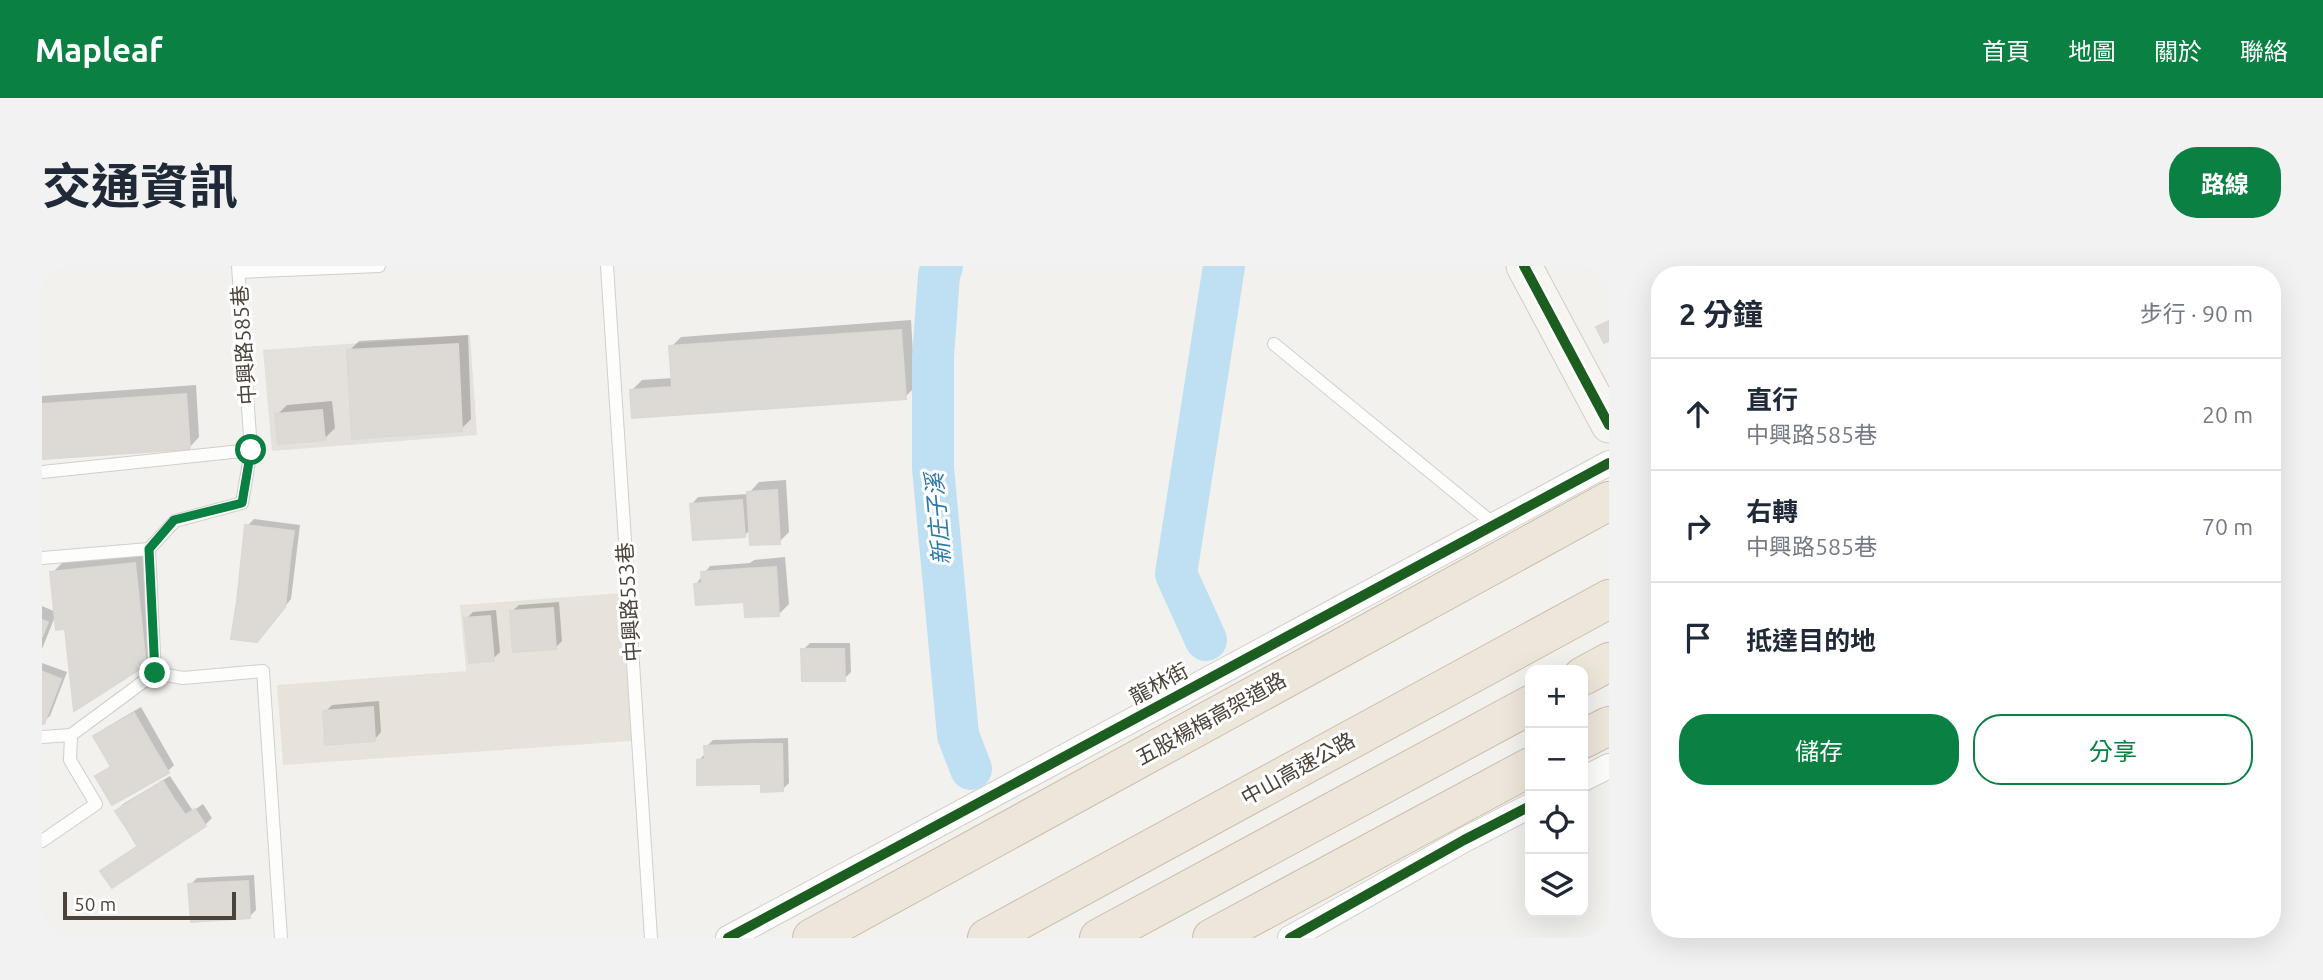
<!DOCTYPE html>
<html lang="zh-TW">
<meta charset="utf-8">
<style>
body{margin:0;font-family:Ubuntu,"Noto Sans TC",sans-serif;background:#f2f2f3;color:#1f2937}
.controls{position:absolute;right:21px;bottom:21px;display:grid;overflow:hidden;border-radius:14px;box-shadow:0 7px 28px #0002}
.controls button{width:63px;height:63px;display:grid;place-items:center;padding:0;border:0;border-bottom:2px solid #e0e1e3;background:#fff;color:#1f2937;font:35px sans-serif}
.scale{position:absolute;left:21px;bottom:18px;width:173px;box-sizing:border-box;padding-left:7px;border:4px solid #4b4339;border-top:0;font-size:19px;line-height:24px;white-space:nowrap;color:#4b4339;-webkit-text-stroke:5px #fff;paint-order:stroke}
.stop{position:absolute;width:21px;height:21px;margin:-16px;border:5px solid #0b8043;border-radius:50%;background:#fff}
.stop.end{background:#0b8043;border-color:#fff;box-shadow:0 2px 7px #0008}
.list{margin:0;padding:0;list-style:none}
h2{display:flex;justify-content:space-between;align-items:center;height:91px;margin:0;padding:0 28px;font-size:30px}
h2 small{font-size:23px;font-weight:400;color:#747a83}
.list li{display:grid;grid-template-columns:46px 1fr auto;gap:21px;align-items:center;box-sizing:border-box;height:112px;padding:0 28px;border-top:2px solid #e0e1e3}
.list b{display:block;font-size:26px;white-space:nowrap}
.list p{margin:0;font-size:23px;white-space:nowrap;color:#747a83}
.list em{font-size:23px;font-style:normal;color:#747a83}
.actions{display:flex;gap:14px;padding:21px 28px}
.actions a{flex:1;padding:16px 0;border:2px solid #0b8043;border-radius:28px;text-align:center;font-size:24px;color:#0b8043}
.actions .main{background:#0b8043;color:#fff}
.icon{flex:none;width:38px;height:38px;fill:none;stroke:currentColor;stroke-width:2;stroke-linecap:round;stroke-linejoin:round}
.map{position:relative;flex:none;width:1567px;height:672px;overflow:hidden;border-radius:28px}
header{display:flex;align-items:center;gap:42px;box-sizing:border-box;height:98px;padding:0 35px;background:#0b8043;color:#fff}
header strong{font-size:33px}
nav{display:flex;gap:38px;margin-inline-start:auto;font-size:24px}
.intro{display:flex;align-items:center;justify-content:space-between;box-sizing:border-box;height:168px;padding:0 42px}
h1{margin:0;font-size:49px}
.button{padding:18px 32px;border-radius:28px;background:#0b8043;color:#fff;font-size:24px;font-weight:700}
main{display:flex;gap:42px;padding:0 42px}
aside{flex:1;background:#fff;border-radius:28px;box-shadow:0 7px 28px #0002}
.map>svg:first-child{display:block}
.residential{fill:#e7e3db}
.industrial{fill:#e4e0dc}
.shadow{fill:#0003}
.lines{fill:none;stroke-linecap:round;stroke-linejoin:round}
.river{stroke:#bee0f2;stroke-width:42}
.building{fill:#dddad6;stroke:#dcd8d3;stroke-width:2}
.lane-casing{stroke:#d1cfcb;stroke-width:14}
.street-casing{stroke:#d1cfcb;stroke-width:26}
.secondary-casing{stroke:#d3cec5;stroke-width:37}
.highway-casing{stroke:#cbbda9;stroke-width:40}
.lane{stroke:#fdfdfc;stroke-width:12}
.street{stroke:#fdfdfc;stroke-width:24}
.secondary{stroke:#f7f5f1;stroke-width:35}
.highway{stroke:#ede6db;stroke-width:38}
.cycleway-casing{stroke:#fff;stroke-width:15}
.cycleway{stroke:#1b5e20;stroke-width:10}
.route{stroke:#0b8043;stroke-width:9}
.labels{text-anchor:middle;stroke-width:6;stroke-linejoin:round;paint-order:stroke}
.street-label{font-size:21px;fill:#4b4339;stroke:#fff}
.water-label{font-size:23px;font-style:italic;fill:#2b7aaa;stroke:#fff}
</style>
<header>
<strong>Mapleaf</strong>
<nav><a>首頁</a><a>地圖</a><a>關於</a><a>聯絡</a></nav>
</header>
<div class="intro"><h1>交通資訊</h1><a class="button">路線</a></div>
<main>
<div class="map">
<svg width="1567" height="672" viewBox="0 0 1567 672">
<rect width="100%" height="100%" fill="#f3f1ee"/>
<!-- residential -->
<path class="residential" d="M579 327 590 475 241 499 235 419 424 405 418 339Z"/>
<!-- industrial -->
<path class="industrial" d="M428 69 435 169 230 185 221 84Z"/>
<!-- shadow -->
<path class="shadow" d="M869 54 873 121 863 131 590 124 600 114 631 112 629 81 639 71Z
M426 69 429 153 419 163 307 85 317 75Z
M154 119 157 171 147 182 0 192V130Z
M290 135 293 162 282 173 235 149 245 139Z
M744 214 747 266 737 276 709 263 703 269 650 238 656 231 706 228 717 216Z
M212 253 258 259 249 333 221 367 205 260Z
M103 288 114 387 103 398 14 348 0 383V340L14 346 10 307 20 297Z
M743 291 747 338 737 348 704 334 656 337 654 318 668 300 708 297 712 294Z
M517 336 520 375 513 382 470 345 477 339Z
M454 344 458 386 451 393 424 353 431 346Z
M768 377H808L809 406 802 413 761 384Z
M0 397 25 406 8 450 1 456Z
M337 435 339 466 333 473 283 446 290 439Z
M99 441 132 499 126 505 55 510 70 499 53 470 60 464Z
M746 472 747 517 740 524 657 494 664 487V481L671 474Z
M128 510 151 545 161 538 170 552 163 559 61 605 97 579 75 545 81 538Z
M212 609 214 644 207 651 148 619 155 612Z"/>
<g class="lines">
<!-- river -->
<path class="river" d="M900 0 897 9 891 91V202L916 469 929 503
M1164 374 1134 308 1182 0"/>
</g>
<!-- building -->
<path class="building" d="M1567 55V75L1562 77 1554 61Z
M859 64 864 133 590 152 588 124 630 121 627 80Z
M416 78 420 165 310 173 305 84Z
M144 128 148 183 0 193V138Z
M280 144 283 174 236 178 233 148Z
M735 224 738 278 708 279 705 226Z
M700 234 703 271 651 274 648 238Z
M203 259 252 265 249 284 201 279Z
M201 279 249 284 247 303 199 297Z
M93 297 104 399 32 445 23 363 14 364 8 306Z
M199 297 247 303 245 323 197 317Z
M734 301 737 350 703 351 700 303Z
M700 303 702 336 654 339 652 318 660 317 659 306Z
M197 317 245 323 243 341 195 335Z
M195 335 243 341 215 376 189 373Z
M511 342 514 383 471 386 468 345Z
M448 350 452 395 427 397 422 352Z
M0 354 6 356 0 371Z
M759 383H802L803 415H760Z
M1 406 19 413 2 458H0Z
M331 441 333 475 283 479 281 445Z
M92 447 112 482 72 506 51 470Z
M708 478 709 518 655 519V494L663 493 662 480Z
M708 478H740L741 525 719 526V518H709Z
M112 482 127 507 70 539 53 510 69 501 72 506Z
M121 515 132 533 85 563 73 545Z
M132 533 144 550 96 581 85 563Z
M153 543 164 560 70 622 58 605Z
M206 615 208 652 149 656 146 618Z"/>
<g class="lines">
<!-- lane casing -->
<g class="lane-casing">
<path id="lane" d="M196 0 209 184 200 237 133 255 107 283 113 407 141 412 221 405 239 672
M565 0 609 672
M197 6 337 0
M1232 78 1453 259
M0 206 209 184
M0 292 107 283
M29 469 113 407
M0 471 29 469 28 494 54 538 0 575"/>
</g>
<!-- street casing -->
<g class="street-casing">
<path id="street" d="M1541 513 1567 500
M686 672 1567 197
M1248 672 1422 574 1488 540"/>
</g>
<!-- secondary casing -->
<g class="secondary-casing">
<path id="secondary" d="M1482 0 1567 159"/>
</g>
<!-- highway casing -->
<g class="highway-casing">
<path id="highway" d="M1541 410 1567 396
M1541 473 1567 460
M770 672 1567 235
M945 672 1567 333
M1057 672 1488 439
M1170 672 1488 501"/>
</g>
<!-- lane -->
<use href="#lane" class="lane"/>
<!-- street -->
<use href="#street" class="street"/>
<!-- secondary -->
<use href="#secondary" class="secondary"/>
<!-- highway -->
<use href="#highway" class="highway"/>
<!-- cycleway casing -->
<g class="cycleway-casing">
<path id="cycleway" d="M1482 0 1567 159
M686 672 1567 197
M1248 672 1422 574 1488 540"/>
</g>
<!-- cycleway -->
<use href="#cycleway" class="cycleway"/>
</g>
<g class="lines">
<!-- route -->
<path class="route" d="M113 407 107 283 132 254 200 237 209 184"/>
</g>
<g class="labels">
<!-- street labels -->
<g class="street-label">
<text transform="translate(202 79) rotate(-94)" y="7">中興路585巷</text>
<text transform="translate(587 336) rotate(-94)" y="7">中興路553巷</text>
<text transform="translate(1117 418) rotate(-28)" y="7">龍林街</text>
<text transform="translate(1169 453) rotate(-29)" y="7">五股楊梅高架道路</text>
<text transform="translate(1256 503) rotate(-29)" y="7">中山高速公路</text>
</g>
<!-- water labels -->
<g class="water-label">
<text transform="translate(896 253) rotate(-95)" y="8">新庄子溪</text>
</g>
</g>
</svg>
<div class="controls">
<button>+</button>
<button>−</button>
<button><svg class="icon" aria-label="locate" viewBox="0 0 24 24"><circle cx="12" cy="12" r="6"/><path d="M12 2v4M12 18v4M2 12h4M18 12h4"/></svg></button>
<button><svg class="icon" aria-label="layers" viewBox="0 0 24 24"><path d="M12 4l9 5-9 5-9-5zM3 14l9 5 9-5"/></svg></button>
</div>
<div class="scale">50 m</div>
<div class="stop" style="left:209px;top:184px"></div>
<div class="stop end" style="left:113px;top:407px"></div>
</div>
<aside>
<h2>2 分鐘<small>步行 · 90 m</small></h2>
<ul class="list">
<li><svg class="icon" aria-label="ahead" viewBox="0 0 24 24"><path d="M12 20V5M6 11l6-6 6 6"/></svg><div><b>直行</b><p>中興路585巷</p></div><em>20 m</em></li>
<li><svg class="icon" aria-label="right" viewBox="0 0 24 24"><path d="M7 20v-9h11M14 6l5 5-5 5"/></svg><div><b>右轉</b><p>中興路585巷</p></div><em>70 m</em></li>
<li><svg class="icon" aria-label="arrive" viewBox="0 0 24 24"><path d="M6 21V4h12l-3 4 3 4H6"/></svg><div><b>抵達目的地</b></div></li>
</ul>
<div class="actions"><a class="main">儲存</a><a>分享</a></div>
</aside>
</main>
